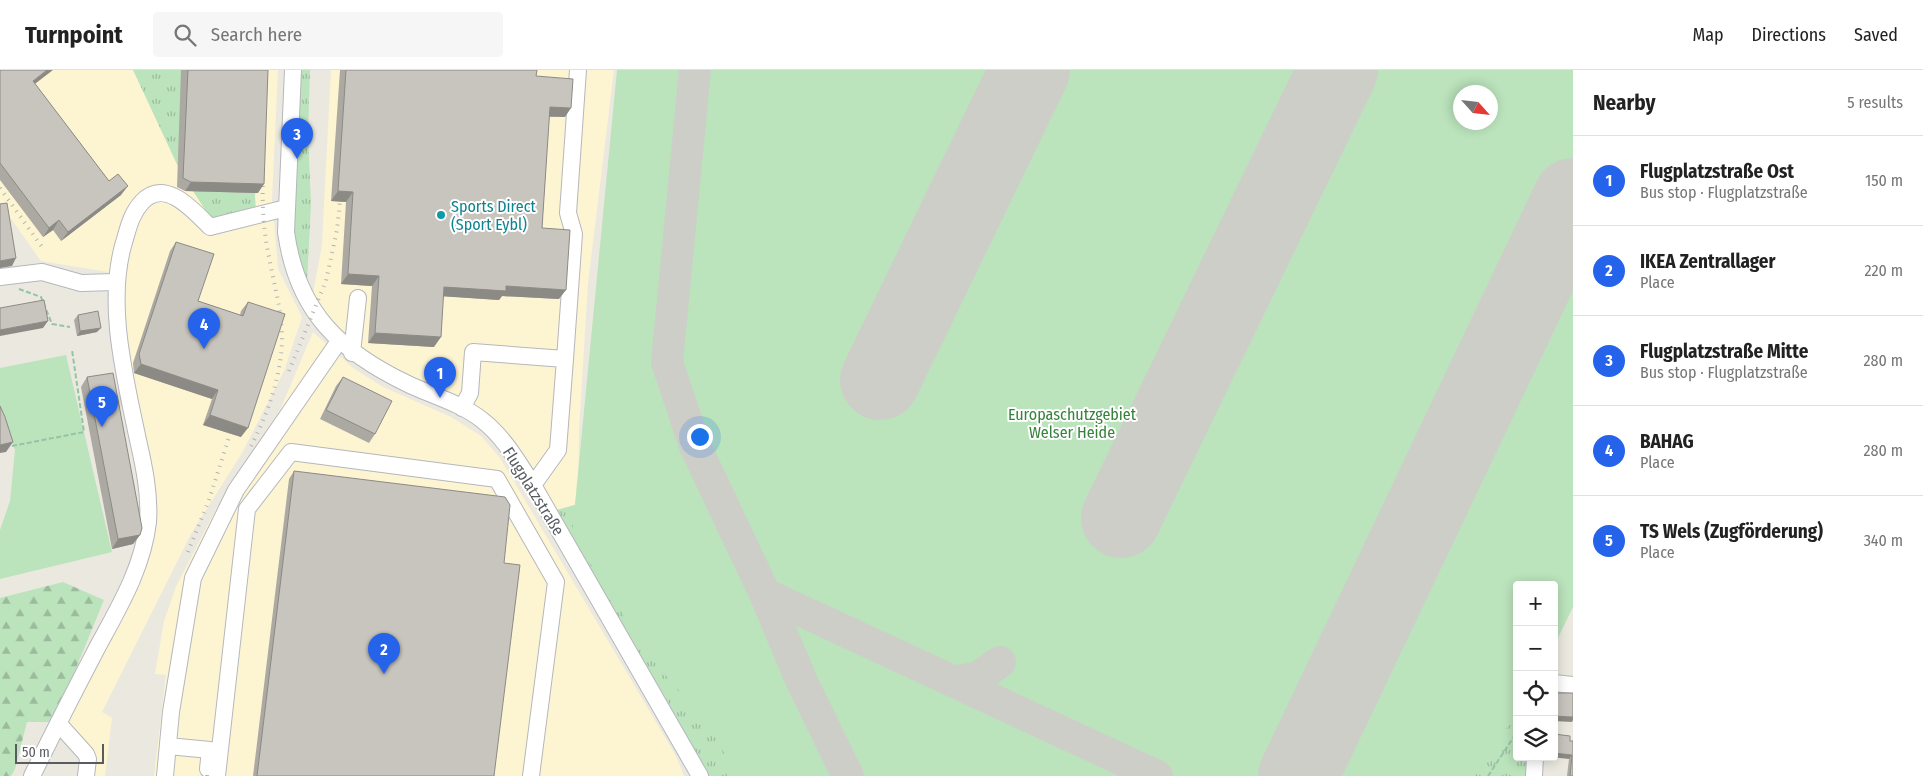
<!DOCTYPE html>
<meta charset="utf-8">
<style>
body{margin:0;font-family:"Fira Sans Condensed",sans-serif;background:#f6f6f6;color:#222}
.controls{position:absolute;right:15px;bottom:15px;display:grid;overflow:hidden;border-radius:5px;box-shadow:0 2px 12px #0003}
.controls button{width:45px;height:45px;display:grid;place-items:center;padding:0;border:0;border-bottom:1px solid #e0e0e0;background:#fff;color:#222;font:25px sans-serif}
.compass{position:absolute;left:1453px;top:15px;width:45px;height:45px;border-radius:50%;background:#fff;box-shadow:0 2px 12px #0003;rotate:117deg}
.scale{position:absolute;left:15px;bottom:12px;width:89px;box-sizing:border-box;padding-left:5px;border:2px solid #585b60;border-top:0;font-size:14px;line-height:18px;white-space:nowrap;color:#585b60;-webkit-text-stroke:4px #fff;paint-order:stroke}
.you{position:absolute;left:699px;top:366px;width:18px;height:18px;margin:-12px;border:4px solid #fff;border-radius:50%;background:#1a73e8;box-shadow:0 0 0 8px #1a73e833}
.badge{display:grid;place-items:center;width:32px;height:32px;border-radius:50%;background:#2563eb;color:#fff;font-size:16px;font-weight:700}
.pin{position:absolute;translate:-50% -41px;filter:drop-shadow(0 1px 2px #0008)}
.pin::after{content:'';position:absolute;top:26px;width:18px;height:15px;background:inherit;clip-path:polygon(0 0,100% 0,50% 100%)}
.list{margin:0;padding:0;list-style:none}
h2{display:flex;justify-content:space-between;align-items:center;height:65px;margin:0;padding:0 20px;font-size:21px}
h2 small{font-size:16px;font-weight:400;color:#767676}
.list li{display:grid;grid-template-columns:32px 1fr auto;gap:15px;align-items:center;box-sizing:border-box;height:90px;padding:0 20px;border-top:1px solid #e0e0e0}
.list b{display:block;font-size:19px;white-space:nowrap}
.list p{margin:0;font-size:16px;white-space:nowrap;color:#767676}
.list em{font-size:16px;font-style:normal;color:#767676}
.icon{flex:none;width:28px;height:28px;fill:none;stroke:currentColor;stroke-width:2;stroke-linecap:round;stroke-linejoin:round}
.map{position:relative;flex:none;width:1573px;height:706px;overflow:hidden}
header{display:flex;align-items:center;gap:30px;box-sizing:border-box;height:70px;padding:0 25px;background:#fff;border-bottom:1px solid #e0e0e0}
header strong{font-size:24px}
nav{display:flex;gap:28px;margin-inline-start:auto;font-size:18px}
.search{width:350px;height:45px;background:#f6f6f6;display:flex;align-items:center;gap:12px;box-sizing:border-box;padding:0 18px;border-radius:5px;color:#767676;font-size:19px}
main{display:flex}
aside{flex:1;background:#fff}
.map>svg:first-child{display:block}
.commercial{fill:#fdf5d2}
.grass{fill:url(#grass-tufts)}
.forest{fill:url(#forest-firs)}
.green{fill:#bbe3bc;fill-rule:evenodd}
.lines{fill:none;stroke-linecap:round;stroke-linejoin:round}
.taxiway{stroke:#cecec9;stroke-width:32}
.runway{stroke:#cecec9;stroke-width:80}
.minor-casing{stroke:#b5b7bc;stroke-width:18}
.path{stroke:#94c4a4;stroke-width:2;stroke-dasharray:5 2.5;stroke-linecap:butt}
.minor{stroke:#fff;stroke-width:16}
.rail{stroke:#b2b3b3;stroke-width:4;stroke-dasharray:1 6;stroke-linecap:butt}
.wall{fill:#aca9a3}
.shaded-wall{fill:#8c8a85}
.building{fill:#c8c5be;stroke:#8c8a85}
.culture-dot{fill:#0f9aa8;stroke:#fff;stroke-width:2}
.labels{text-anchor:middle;stroke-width:4;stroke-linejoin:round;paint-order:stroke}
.culture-label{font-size:16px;fill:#0d838f;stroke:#fff;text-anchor:start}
.park-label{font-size:16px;fill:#35823b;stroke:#fff}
.street-label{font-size:16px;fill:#585b60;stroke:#fff}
</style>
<header>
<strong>Turnpoint</strong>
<div class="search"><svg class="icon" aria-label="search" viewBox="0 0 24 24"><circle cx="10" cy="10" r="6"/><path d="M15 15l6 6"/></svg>Search here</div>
<nav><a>Map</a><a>Directions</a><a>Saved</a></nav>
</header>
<main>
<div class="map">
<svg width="1573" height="706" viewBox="0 0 1573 706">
<defs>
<pattern id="grass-tufts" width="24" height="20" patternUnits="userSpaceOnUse" patternTransform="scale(1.25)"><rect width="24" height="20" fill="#bbe3bc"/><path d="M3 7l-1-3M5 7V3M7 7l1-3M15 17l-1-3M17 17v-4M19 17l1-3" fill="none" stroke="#9bbb9c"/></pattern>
<pattern id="forest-firs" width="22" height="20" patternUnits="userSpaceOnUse" patternTransform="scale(1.25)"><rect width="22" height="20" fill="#bbe3bc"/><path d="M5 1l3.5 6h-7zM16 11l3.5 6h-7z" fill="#9bbb9c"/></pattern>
</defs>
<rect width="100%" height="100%" fill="#ebe9df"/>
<!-- commercial -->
<path class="commercial" d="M0 0H278L272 128 278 199 302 247 284 301 242 383 191 464 102 642 112 648 105 706H78L83 695 54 652 153 454 123 265 121 204 41 191 0 133Z
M331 0H614L588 213 579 360 578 434 553 441 538 404 502 358 469 335 390 298 340 265 313 224 322 175Z
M313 262 353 298 383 317 451 347 481 366 500 388 676 686 684 706H154L166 605 155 604 164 551 176 517 215 441 281 338Z"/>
<!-- grass -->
<path class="grass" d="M133 0H259L255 127 256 140 212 150 181 103Z
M300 0H310L308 65 311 134 307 213 298 187 293 157Z
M578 434 740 706H707L669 634 553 441Z
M1517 627V687H1531L1530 706H1473Z"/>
<!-- forest -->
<path class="forest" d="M63 512 104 530 54 652H27L15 699 11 706H0V528Z"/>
<!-- green -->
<path class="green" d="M617 0H1573V537L1554 576V515H1517V642L1475 706H727L726 687 710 657 651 588 572 465ZM1460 22H1490V52H1460Z
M66 285 112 482 0 509V460L10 431 15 380 0 343V298Z"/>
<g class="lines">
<!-- taxiway -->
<path class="taxiway" d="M695 0 667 292 695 376 765 524 1157 706
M765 524 802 612 848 706
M955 611 977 608 1000 592"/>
<!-- runway -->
<path class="runway" d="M880 310 1030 0
M1121 448 1338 0
M1298 706 1573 128"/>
<!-- minor casing -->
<g class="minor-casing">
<path id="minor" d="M293 0 286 162C297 242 340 282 410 315 434 326 462 334 482 350 504 367 518 392 533 415L700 706
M0 207 42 202 81 213 116 212
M352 283 358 228
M565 289 574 164 568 143 578 0
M462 338 470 323 473 282 565 289 558 380 533 415
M1554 613 1573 615
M58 653 86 684 88 689 86 706
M168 676 210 680 208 699
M32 706C53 663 75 620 97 578 118 539 143 498 148 452 150 425 144 396 138 370 125 308 105 231 125 169 129 155 132 143 142 132 165 107 194 141 210 157L286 138
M165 706 171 642 193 508 236 420 339 271
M217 706 247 439 291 382 497 409 556 512 531 706
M1534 706 1535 687"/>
</g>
<!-- path -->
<path class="path" d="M19 219 41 227 52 254 70 257
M12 376 84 362 72 280
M1488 706 1517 662"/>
<!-- minor -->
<use href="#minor" class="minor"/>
<!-- rail -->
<path class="rail" d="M0 118 42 177
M289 301 326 211 337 160 340 131
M251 376C268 343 281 307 282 270 282 241 274 215 269 187 263 159 262 131 263 103
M188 482 209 430 230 364
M207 706 208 699"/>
</g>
<!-- wall -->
<path class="wall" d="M0 0 35 14 109 111 121 125 61 171 53 160 43 167 0 110Z
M181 0H268L258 123 185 121 177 117Z
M340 0H537L536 6 565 47H549L542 158 559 229 502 226 499 230 443 226 434 277 368 273 372 216 341 214 346 132 331 131Z
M176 172 198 231 240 245 241 241 248 232 241 367 203 355 212 329 134 303 133 293 170 181Z
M78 245 97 262 77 266 74 250Z
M87 307 140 465 133 474 112 479 81 317Z
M343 307 375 364 369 373 320 349 336 316Z
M294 401 504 493 494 706H253L289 409Z
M1570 671H1573V706H1567L1569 689Z"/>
<!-- shaded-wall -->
<path class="shaded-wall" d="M47 0H53L27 20 33 11Z
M550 37 571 38 565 47 543 46Z
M191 112 264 114 258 123 185 121Z
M128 116 121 125 61 171 68 162Z
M338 121 353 122 346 132 331 131Z
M59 150 53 160 43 167 49 158Z
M16 188 12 196 0 198V191Z
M348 204 379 206 372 216 341 214Z
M506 216 566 220 559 229 502 226 499 230 438 226 444 217Z
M48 251 43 258 0 266V260Z
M101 258 97 262 77 266 80 261Z
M375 263 441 267 434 277 368 273Z
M141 294 218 320 212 329 134 303Z
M210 345 248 358 241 367 203 355Z
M13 372 6 382 0 383V375Z
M140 465 133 474 112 479 118 469Z
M1554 646 1573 647V650L1572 652 1554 651Z
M1554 683 1572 685 1569 689 1551 687H1554Z"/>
<!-- building -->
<path class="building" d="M0 0H47L33 11 109 111 118 104 128 116 68 162 59 150 49 158 0 93Z
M188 0H268L264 114 191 112 183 108Z
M346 0H537L536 6 573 9 571 38 550 37 542 158 570 160 566 220 506 216V221L444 217 441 267 375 263 379 206 348 204 353 122 338 121Z
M7 133 16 188 0 191V134Z
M176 172 214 184 198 231 243 246 248 232 285 244 248 358 210 345 218 320 141 294 139 284Z
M44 230 48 251 0 260V238Z
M98 241 101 258 80 261 78 245Z
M113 303 142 458 140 465 118 469 87 307Z
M343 307 392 331 375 364 326 340Z
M0 336 5 347 13 372 0 375Z
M294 401 505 427 510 435 504 493 520 495 494 706H257Z
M1556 623H1573V647L1554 646Z
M1554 664 1570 666V671H1573V706H1570L1572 685 1554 683Z"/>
<!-- markers -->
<circle class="culture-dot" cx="441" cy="145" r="5"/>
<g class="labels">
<!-- culture labels -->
<g class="culture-label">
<text x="451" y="142">Sports Direct<tspan x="451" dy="18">(Sport Eybl)</tspan></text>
</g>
<!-- park labels -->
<g class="park-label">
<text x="1072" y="350">Europaschutzgebiet<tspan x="1072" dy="18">Welser Heide</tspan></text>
</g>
<!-- street labels -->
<g class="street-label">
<text transform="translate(534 421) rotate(58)" y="6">Flugplatzstraße</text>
</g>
</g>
</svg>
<div class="controls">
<button>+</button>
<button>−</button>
<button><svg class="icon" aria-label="locate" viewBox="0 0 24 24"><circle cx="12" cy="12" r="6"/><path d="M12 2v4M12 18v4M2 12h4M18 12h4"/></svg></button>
<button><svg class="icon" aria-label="layers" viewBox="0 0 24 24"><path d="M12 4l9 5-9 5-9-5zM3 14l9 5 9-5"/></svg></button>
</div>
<svg class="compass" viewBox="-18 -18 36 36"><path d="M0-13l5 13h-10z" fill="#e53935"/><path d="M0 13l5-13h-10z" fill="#767676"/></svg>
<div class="scale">50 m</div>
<div class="you"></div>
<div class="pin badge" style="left:440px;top:328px">1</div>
<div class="pin badge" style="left:384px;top:604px">2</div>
<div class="pin badge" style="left:297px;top:89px">3</div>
<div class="pin badge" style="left:204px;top:279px">4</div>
<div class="pin badge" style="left:102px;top:357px">5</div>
</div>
<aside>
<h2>Nearby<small>5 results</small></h2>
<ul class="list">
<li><span class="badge">1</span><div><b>Flugplatzstraße Ost</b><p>Bus stop · Flugplatzstraße</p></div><em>150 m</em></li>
<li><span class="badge">2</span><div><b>IKEA Zentrallager</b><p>Place</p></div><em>220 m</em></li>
<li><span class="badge">3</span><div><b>Flugplatzstraße Mitte</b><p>Bus stop · Flugplatzstraße</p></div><em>280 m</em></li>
<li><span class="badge">4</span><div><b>BAHAG</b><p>Place</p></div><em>280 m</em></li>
<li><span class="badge">5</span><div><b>TS Wels (Zugförderung)</b><p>Place</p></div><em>340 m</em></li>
</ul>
</aside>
</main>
